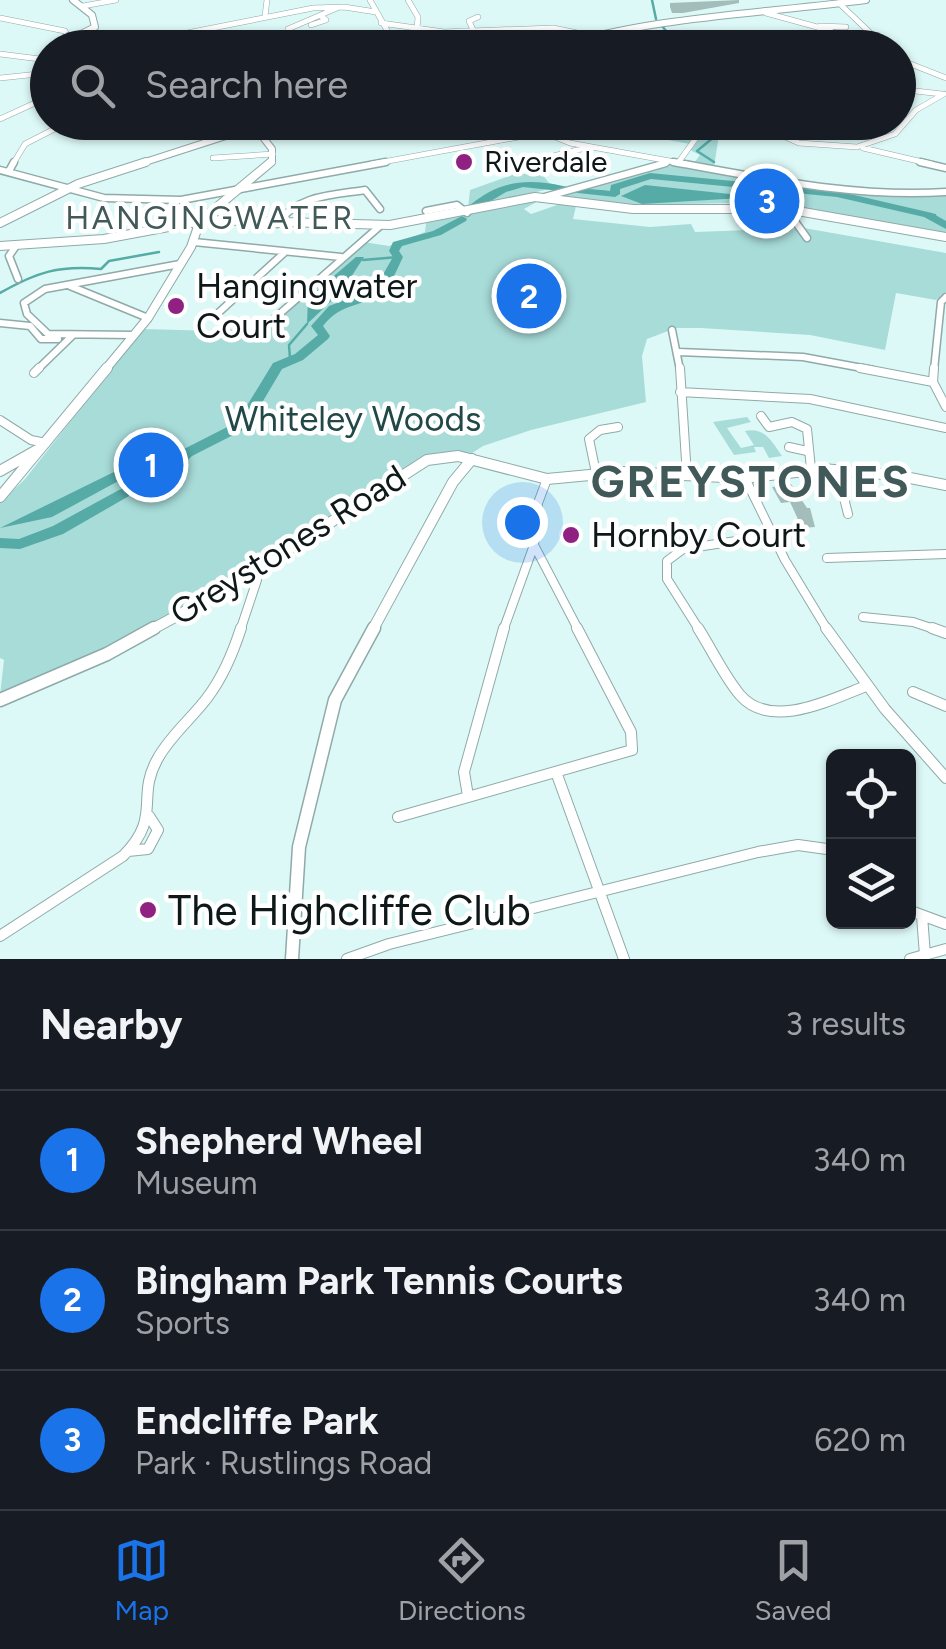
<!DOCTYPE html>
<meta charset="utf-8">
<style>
body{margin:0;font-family:Figtree,sans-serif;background:#20242c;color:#f1f3f6}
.controls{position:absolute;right:30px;bottom:30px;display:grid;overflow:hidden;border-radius:15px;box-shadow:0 2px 8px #0004}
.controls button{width:90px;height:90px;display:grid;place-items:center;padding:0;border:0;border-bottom:2px solid #363941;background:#171b24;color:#f1f3f6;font:50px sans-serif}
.you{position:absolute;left:522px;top:522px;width:35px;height:35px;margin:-25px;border:8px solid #fff;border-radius:50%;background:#1a73e8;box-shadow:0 0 0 15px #1a73e833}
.badge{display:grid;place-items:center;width:65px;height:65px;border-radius:50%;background:#1a73e8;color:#fff;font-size:32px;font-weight:700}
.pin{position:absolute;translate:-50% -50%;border:5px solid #fff;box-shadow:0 2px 10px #0006}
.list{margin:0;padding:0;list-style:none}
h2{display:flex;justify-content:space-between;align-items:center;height:130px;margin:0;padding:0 40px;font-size:42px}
h2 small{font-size:32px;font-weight:400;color:#9ea1a6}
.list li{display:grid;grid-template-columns:65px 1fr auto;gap:30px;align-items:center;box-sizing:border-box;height:140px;padding:0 40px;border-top:2px solid #363941}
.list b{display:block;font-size:38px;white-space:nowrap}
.list p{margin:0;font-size:32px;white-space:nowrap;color:#9ea1a6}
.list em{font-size:32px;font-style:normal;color:#9ea1a6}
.icon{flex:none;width:55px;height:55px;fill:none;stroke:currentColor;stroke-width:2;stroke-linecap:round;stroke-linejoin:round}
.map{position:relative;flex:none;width:946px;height:959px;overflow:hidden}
.search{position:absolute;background:#171b24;box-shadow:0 2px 8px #0004;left:30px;right:30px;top:30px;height:110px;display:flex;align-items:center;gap:25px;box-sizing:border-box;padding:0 35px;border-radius:55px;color:#9ea1a6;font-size:38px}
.sheet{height:550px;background:#171b24}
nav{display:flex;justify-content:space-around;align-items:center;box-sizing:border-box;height:140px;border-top:2px solid #363941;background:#171b24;font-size:28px;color:#9ea1a6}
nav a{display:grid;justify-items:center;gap:5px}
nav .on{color:#1a73e8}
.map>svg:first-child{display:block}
.green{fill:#a8dcd9}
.water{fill:#56aba7}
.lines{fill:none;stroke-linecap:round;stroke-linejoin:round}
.stream{stroke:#56aba7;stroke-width:2.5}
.canal{stroke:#56aba7;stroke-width:8}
.river{fill:#56aba7;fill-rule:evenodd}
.building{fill:#a3bdbb}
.street-far3-casing{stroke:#8faaa8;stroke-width:6}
.street-far2-casing{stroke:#8faaa8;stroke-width:9}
.street-far1-casing{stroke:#8faaa8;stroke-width:10}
.street-casing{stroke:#8faaa8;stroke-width:12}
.secondary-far3-casing{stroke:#8faaa8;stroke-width:8}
.secondary-far2-casing{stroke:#8faaa8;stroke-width:10}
.secondary-far1-casing{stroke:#8faaa8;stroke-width:12}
.secondary-casing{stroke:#8faaa8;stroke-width:15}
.street-far3{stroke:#fff;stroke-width:5}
.street-far2{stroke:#fff;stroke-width:6}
.street-far1{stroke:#fff;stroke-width:8}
.street{stroke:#fff;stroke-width:10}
.secondary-far3{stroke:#fff;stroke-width:6}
.secondary-far2{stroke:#fff;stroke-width:8}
.secondary-far1{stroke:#fff;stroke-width:10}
.secondary{stroke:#fff;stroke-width:12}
.poi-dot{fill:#902183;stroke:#fff;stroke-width:4}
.labels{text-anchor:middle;stroke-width:9;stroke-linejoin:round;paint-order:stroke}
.far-poi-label{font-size:30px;fill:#0e1818;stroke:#fff;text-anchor:start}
.far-neighbourhood-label{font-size:32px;letter-spacing:2.5px;fill:#415958;stroke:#fff}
.poi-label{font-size:35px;fill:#0e1818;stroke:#fff;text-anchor:start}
.park-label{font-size:35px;fill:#224947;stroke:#fff}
.street-label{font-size:35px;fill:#0e1818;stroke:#fff}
.near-poi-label{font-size:42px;fill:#0e1818;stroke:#fff;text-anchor:start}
.district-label{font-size:45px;font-weight:bold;letter-spacing:2.5px;fill:#415958;stroke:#fff}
</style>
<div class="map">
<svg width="946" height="959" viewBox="0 0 946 959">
<rect width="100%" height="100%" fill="#ddf9f7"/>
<!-- green -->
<path class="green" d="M577 123H713L718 141 714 167 694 163 700 155 690 150 700 138 691 131 688 133 692 137 690 144Z
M671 166 813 188 903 197 946 196V233L785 206 735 203 628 205 552 196Z
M515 174H542L549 183 561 186 468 209 470 190Z
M535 197 542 199 524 209 531 214 560 204 576 206 573 219 650 227 691 224 695 232 804 228 946 253V292L936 300 896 293 885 350 810 335 701 328H676L647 339 642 356 646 402 531 430 483 446 469 455 422 459 226 584 90 656 0 695 4 660 0 658V503L25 479 143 329 217 331 226 327 257 340 315 283 363 242 389 246 425 232 426 223Z
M747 417 751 422 727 428 741 448 754 445 745 431C764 427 771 440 782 456L769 458 763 447H754L756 452 734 455 713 422Z"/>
<!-- water -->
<path class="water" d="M645 185 758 197 642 204 621 196Z
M356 257H364L342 291 307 324 308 298Z
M122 468 135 472 52 517 0 528Z"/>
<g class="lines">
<!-- stream -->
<path class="stream" d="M652 0 656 19
M661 25 675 41 672 48
M705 122 714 137 697 151 714 162
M741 182 748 188
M928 215H935
M363 260 398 257
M0 293C37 272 59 265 101 269L109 261 159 252
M290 359 289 345 307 324"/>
<!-- canal -->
<path class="canal" d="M134 472 148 465"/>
<!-- river -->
<path class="river" d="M650 173 837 191 932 213 946 221V229L924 217 837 197 651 179 620 189V194L615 197 523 187 506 192 476 210H468L467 208C497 181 525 178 563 186 577 189 595 189 610 191L611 185Z
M462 216 467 219 466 221 441 235 402 246 399 251 403 257C397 269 392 284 381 293 360 308 342 302 323 326L330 336 328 339 303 360 282 369 247 428 192 456 165 482 129 496 63 534 20 549 0 548V538L19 539 53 526 119 490 155 476 182 450 237 422 273 363 295 354 318 335 311 326 329 306 364 293 377 285 393 257 389 251 393 242 433 231Z"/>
</g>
<!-- building -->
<path class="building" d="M739 0V3L683 13H672L670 7V3Z
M791 484 807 508H810L815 527 802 528 790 502 781 503 772 487Z"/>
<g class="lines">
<!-- street-far3 casing -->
<g class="street-far3-casing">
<path id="street-far3" d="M370 0 397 48
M408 0 418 17 417 29
M839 3 886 48
M83 6 116 0
M766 13 828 30 870 48
M265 16 267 0
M0 18 65 31 70 40
M381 23 444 32 553 28 587 35
M311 25 326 20 321 16
M820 26 846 27
M474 32 469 21 478 17
M403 37 428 31
M441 45 485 35
M112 48 313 8 344 7 376 12
M331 48 321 40 291 35 288 29 337 8
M403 48 427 44 426 40
M0 54 48 60
M898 59 946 78
M0 78 48 73
M898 89 942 94
M0 119 48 97
M518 122 570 143 686 164
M665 122 696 138 678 163
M751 122 799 143 857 147 895 134 916 110 944 94
M863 148 931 164
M213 158 273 154
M534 161 585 148
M13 164 25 144 68 122
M372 164 540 133
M661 164 666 163"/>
</g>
<!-- street-far2 casing -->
<g class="street-far2-casing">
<path id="street-far2" d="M673 162C763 178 854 198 946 192
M920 162 946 168
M0 170 104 198 181 200 386 162
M9 171 14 162
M541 198 666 163
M786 209 807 238
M426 211 457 205 467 213
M277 224C297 195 333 195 365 190L380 209
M194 242 341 257
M16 246 9 256 18 279
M70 286 148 318
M216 315 284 253
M0 323 30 326 41 339H58
M672 330 680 370
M133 335 48 334 27 314 24 303 45 289 180 264
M253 337 380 226
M679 352 803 357 873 370
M37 370 73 335
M934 370 941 302 946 297"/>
</g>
<!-- street-far1 casing -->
<g class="street-far1-casing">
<path id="street-far1" d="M680 368 687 476
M860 368 933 382
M934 368 933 382 946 407
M34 373 39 368
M680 392 810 399 946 428
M761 416 769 427 792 422 807 429 811 469
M0 420 31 440 46 443
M789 447 807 451
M837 470 848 514
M596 473 589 439 600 430 618 427
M745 478 785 560 828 631
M534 545 579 631
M827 558 946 554
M863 617 913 622 940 631
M240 631 257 580 256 571
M503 631 534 545 538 503 547 479
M700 631 667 579V561L683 549 770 536"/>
</g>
<!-- street casing -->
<g class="street-casing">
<path id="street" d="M698 628C712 650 724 676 740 695 771 731 832 699 866 686
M826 628 885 709 946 778
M932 628 946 633
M913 692 946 706
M556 772 624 959
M468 796 464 772 504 628
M398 817 632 750 631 732 577 628
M128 851 148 849 158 830 149 816
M908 910 946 924
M922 916 925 955
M0 936 123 856C163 816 135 798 158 758 171 735 192 718 207 698 223 677 233 653 241 628
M347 959 389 944 758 852 798 845 834 850
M910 959 946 949"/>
</g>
<!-- secondary-far3 casing -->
<g class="secondary-far3-casing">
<path id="secondary-far3" d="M53 48 95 27 92 15 73 0
M551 48C654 16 760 14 866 0
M48 52V59
M216 122 255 127 272 149V161L268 164
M139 164 269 122"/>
</g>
<!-- secondary-far2 casing -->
<g class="secondary-far2-casing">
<path id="secondary-far2" d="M0 223 78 184 146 162
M0 246 104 239 206 220 390 225 535 197 633 209H786L946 237
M105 370 148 318 191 247 200 221 271 162"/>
</g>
<!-- secondary-far1 casing -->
<g class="secondary-far1-casing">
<path id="secondary-far1" d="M0 471 37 450
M0 497 107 368
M149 631 232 586 427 460 458 456 547 479 622 472 745 478 822 469 895 475 946 485
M372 631 453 482 472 459"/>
</g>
<!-- secondary casing -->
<g class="secondary-casing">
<path id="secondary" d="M0 700 107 654 154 628
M292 959 299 847 335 700 374 628"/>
</g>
<!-- street-far3 -->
<use href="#street-far3" class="street-far3"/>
<!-- street-far2 -->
<use href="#street-far2" class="street-far2"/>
<!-- street-far1 -->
<use href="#street-far1" class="street-far1"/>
<!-- street -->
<use href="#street" class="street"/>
<!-- secondary-far3 -->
<use href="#secondary-far3" class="secondary-far3"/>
<!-- secondary-far2 -->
<use href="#secondary-far2" class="secondary-far2"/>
<!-- secondary-far1 -->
<use href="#secondary-far1" class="secondary-far1"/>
<!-- secondary -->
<use href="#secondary" class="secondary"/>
</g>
<!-- markers -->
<g class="poi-dot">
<circle cx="464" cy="162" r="10"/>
<circle cx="176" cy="306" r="10"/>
<circle cx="571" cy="535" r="10"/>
<circle cx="148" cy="910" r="10"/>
</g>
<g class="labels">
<!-- far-poi labels -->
<g class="far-poi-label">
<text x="484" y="172">Riverdale</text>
</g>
<!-- far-neighbourhood labels -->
<g class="far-neighbourhood-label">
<text x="210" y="229">HANGINGWATER</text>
</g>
<!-- poi labels -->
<g class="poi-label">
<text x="196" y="298">Hangingwater<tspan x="196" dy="40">Court</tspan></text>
<text x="591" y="547">Hornby Court</text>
</g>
<!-- park labels -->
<g class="park-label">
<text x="353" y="431">Whiteley Woods</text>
</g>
<!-- street labels -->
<g class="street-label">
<text transform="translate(288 545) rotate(-32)" y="12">Greystones Road</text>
</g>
<!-- near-poi labels -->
<g class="near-poi-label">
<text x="168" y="925">The Highcliffe Club</text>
</g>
<!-- district labels -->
<g class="district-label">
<text x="751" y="497">GREYSTONES</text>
</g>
</g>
</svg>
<div class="controls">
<button><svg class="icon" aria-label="locate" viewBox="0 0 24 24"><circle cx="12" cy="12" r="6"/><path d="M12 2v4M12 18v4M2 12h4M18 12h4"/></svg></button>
<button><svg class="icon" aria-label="layers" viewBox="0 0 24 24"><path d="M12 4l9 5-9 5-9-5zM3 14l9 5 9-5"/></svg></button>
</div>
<div class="you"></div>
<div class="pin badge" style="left:151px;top:465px">1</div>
<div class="pin badge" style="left:529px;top:296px">2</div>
<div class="pin badge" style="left:767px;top:201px">3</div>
<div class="search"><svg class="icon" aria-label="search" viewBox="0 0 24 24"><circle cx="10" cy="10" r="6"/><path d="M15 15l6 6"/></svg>Search here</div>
</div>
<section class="sheet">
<h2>Nearby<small>3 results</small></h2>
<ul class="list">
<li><span class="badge">1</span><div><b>Shepherd Wheel</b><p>Museum</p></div><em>340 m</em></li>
<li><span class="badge">2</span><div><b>Bingham Park Tennis Courts</b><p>Sports</p></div><em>340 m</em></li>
<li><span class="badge">3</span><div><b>Endcliffe Park</b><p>Park · Rustlings Road</p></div><em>620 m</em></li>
</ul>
</section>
<nav>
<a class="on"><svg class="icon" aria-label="map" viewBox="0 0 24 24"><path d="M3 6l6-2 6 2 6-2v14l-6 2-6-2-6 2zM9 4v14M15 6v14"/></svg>Map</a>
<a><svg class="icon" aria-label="directions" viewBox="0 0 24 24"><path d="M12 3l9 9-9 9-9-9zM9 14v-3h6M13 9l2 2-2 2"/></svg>Directions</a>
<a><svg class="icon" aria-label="saved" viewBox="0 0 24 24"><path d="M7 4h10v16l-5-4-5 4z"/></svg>Saved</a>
</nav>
